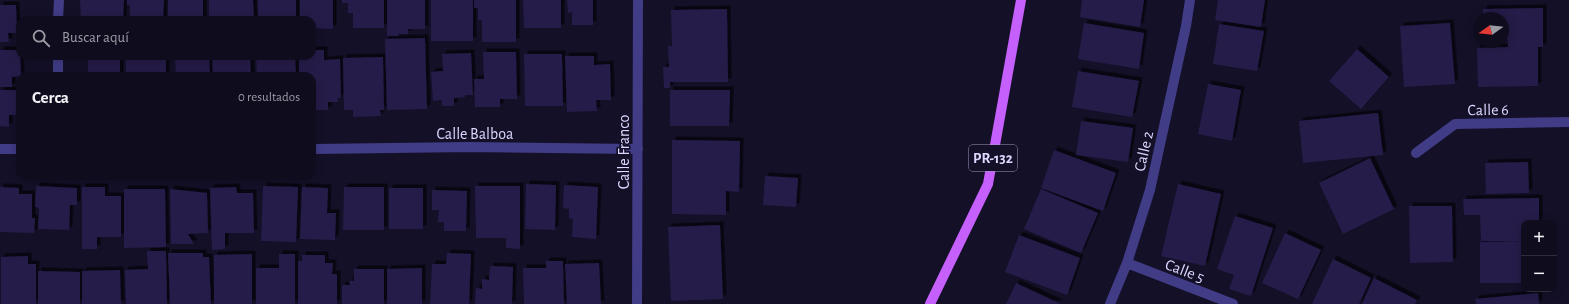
<!DOCTYPE html>
<html lang="es">
<meta charset="utf-8">
<style>
body{margin:0;font-family:"Alegreya Sans",sans-serif;background:#1d1a2b;color:#f1f3f6}
.controls{position:absolute;right:12px;bottom:12px;display:grid;overflow:hidden;border-radius:8px;box-shadow:0 2px 10px #0003}
.controls button{width:36px;height:36px;display:grid;place-items:center;padding:0;border:0;border-bottom:1px solid #2f2c3c;background:#0f0c1e;color:#f1f3f6;font:20px sans-serif}
.compass{position:absolute;left:1473px;top:12px;width:36px;height:36px;border-radius:50%;background:#0f0c1e;box-shadow:0 2px 10px #0003;rotate:255deg}
.list{margin:0;padding:0;list-style:none}
h2{display:flex;justify-content:space-between;align-items:center;height:52px;margin:0;padding:0 16px;font-size:17px}
h2 small{font-size:13px;font-weight:400;color:#9b9ba4}
.icon{flex:none;width:22px;height:22px;fill:none;stroke:currentColor;stroke-width:2;stroke-linecap:round;stroke-linejoin:round}
.map{position:relative;flex:none;width:1569px;height:304px;overflow:hidden}
.search{position:absolute;background:#0f0c1e;box-shadow:0 2px 10px #0003;left:16px;top:16px;width:300px;height:44px;display:flex;align-items:center;gap:10px;box-sizing:border-box;padding:0 14px;border-radius:12px;color:#9b9ba4;font-size:15px}
.panel{position:absolute;background:#0f0c1e;box-shadow:0 2px 10px #0003;left:16px;top:72px;width:300px;height:108px;border-radius:12px}
.map>svg:first-child{display:block}
.building{fill:#261c48;filter:url(#shadow)}
.lines{fill:none;stroke-linecap:round;stroke-linejoin:round}
.street{stroke:#403c86;stroke-width:10}
.primary{stroke:#c560fd;stroke-width:10}
.labels{text-anchor:middle;stroke-width:3.5;stroke-linejoin:round;paint-order:stroke}
.shield{fill:#141028;stroke:#a09bbe;stroke-width:1}
.shield-label{font-size:15px;font-weight:bold;fill:#dcd7fe}
.street-label{font-size:16px;fill:#dcd7fe;stroke:#141028}
</style>
<div class="map">
<svg width="1569" height="304" viewBox="0 0 1569 304">
<defs>
<filter id="shadow"><feDropShadow dx="3.5" dy="-3.5" stdDeviation="0" flood-color="#0009"/></filter>
</defs>
<rect width="100%" height="100%" fill="#141028"/>
<!-- building -->
<path class="building" d="M80 0H124L123 20H81Z
M127 0H164L163 20H135V16H130V5H127Z
M168 0H203V20H168Z
M209 0H253L254 20H209Z
M258 0H296V20H258Z
M300 0H333V29L312 28V20H300Z
M342 0H384V28H353V13H348V3H342Z
M387 0H425V29H408V34H398L399 36H387Z
M431 0H473V41H431Z
M474 0H516V42H482V20H478V8H474Z
M523 0H561V28H524Z
M567 0H593V25H572V12L568 13Z
M1082 0H1144L1140 27 1080 17Z
M1218 0H1265L1261 27 1215 20Z
M0 5H16L17 33H8L9 42H0Z
M1543 8V47H1538V86L1478 87 1477 48 1508 47 1507 34H1503V18H1483V9Z
M727 9 728 82H670V88H664L663 67H669L668 46H672L671 10Z
M1084 23 1144 33 1139 69 1078 59Z
M1450 23 1455 84 1404 87 1400 26Z
M1219 24 1264 31 1257 71 1213 64Z
M425 38 427 109 387 110 385 39Z
M1357 49 1389 77 1361 109 1329 81Z
M0 50H20L21 76 12 77V87H0Z
M312 50H324V60L340 59 341 98H338V102H328V110H312V76H299V56H312Z
M483 52H516L517 99H500V107H475L474 79H484Z
M471 53 473 95H465V97L454 98V106H442V100L433 101 431 72 443 71 442 54Z
M524 54H562L563 106H525Z
M126 56 166 57V76H126Z
M175 56H209L210 76H176Z
M212 56H250L251 76H213Z
M256 56H295L296 76H257Z
M565 56H594V65L610 64 611 100H596L597 111 567 112Z
M383 57 384 110H380L381 116 353 117V110H344L343 58Z
M88 58H120V76H88Z
M1078 71 1139 81 1132 117 1072 107Z
M1208 84 1241 90 1232 141 1198 134Z
M0 90H18L17 115H9V127L0 126Z
M670 90H730L729 126H670Z
M1378 113 1383 155 1303 163 1299 121Z
M1081 121 1133 128 1128 162 1076 155Z
M672 140 740 141 739 192 726 191V215L672 214Z
M1054 150 1116 173 1103 211 1041 188Z
M1370 158 1394 209 1343 234 1319 183Z
M1528 162 1529 193 1486 194 1485 163Z
M765 176 798 178 796 207 763 205Z
M526 184 556 185 555 230 525 229Z
M1178 184 1221 194 1205 266 1161 256Z
M564 185 598 187 596 239 572 237 573 219 569 218V209L563 208Z
M36 186 77 188V205H70L69 230 38 229 39 208 35 207Z
M263 186 298 187 296 242 261 241Z
M475 186H520V249L506 248V238H476Z
M0 187 19 188V194H32V218H35L34 233 0 232Z
M82 187H105V196H121V237H97V249H82Z
M236 187 237 193H253L254 233H225V249L212 250 210 188Z
M302 187 328 188 327 213H336L335 240 300 239Z
M344 187H384V230H343Z
M389 188H423V229H389Z
M124 189H165L166 247 124 248Z
M170 189 207 193 208 233 188 234 194 244H171Z
M1041 189 1098 213 1081 253 1024 229Z
M432 190 467 191 466 231H444V222H438L439 210H432Z
M1539 198V223H1524V241H1481L1480 215H1464L1463 199Z
M1409 206H1452L1453 262 1410 263Z
M1235 216 1273 228 1251 296 1229 289 1234 275 1217 269Z
M720 225 723 299 671 301 668 227Z
M1285 233 1321 250 1298 299 1262 283Z
M1019 235 1080 258 1067 295 1005 272Z
M1524 241V283H1480V242Z
M147 251H166L167 304H126L125 270 148 269Z
M168 253H203V257H209L211 304H170Z
M447 253 471 254 469 304H430L432 264H446Z
M252 254V304H214V255Z
M279 254H295V304H256V268H279Z
M302 255H325V263H333L332 274H337V304H298V261H302Z
M28 256V264H36V304H1V257Z
M1333 259 1371 278 1359 304H1312Z
M546 261H563L564 304H524L523 268H546Z
M599 263 601 304H567L565 264Z
M490 266 513 267 512 304H475L476 288 482 289V279L489 280Z
M422 268V304H387V269Z
M354 269H384V304H342V285H350L349 281H354Z
M120 270 121 304H82V271Z
M38 271 80 272V304H38Z
M1374 278 1417 300 1415 304H1362Z
M1016 283 1059 303V304H1006Z
M1538 293 1539 304H1476L1475 299Z"/>
<g class="lines">
<!-- street -->
<path class="street" d="M58 20 59 0
M58 76V56
M0 149H20
M312 149 470 147 638 149
M1416 153 1455 124 1569 122
M1127 263 1233 304
M637 304 638 0
M1110 304 1127 263 1150 190 1186 26 1190 0"/>
<!-- primary -->
<path class="primary" d="M930 304 988 184 1021 0"/>
</g>
<g class="labels">
<!-- shield labels -->
<rect class="shield" x="969" y="145" width="48" height="26" rx="3"/>
<g class="shield-label">
<text x="993" y="163">PR-132</text>
</g>
<!-- street labels -->
<g class="street-label">
<text transform="translate(1488 109) rotate(-1)" y="6">Calle 6</text>
<text x="475" y="139">Calle Balboa</text>
<text transform="translate(1143 151) rotate(-77)" y="6">Calle 2</text>
<text transform="translate(623 152) rotate(-90)" y="6">Calle Franco</text>
<text transform="translate(1185 270) rotate(21)" y="6">Calle 5</text>
</g>
</g>
</svg>
<div class="controls">
<button>+</button>
<button>−</button>
</div>
<svg class="compass" viewBox="-18 -18 36 36"><path d="M0-13l5 13h-10z" fill="#e53935"/><path d="M0 13l5-13h-10z" fill="#9b9ba4"/></svg>
<div class="search"><svg class="icon" aria-label="search" viewBox="0 0 24 24"><circle cx="10" cy="10" r="6"/><path d="M15 15l6 6"/></svg>Buscar aquí</div>
<section class="panel">
<h2>Cerca<small>0 resultados</small></h2>
<ul class="list">
</ul>
</section>
</div>
